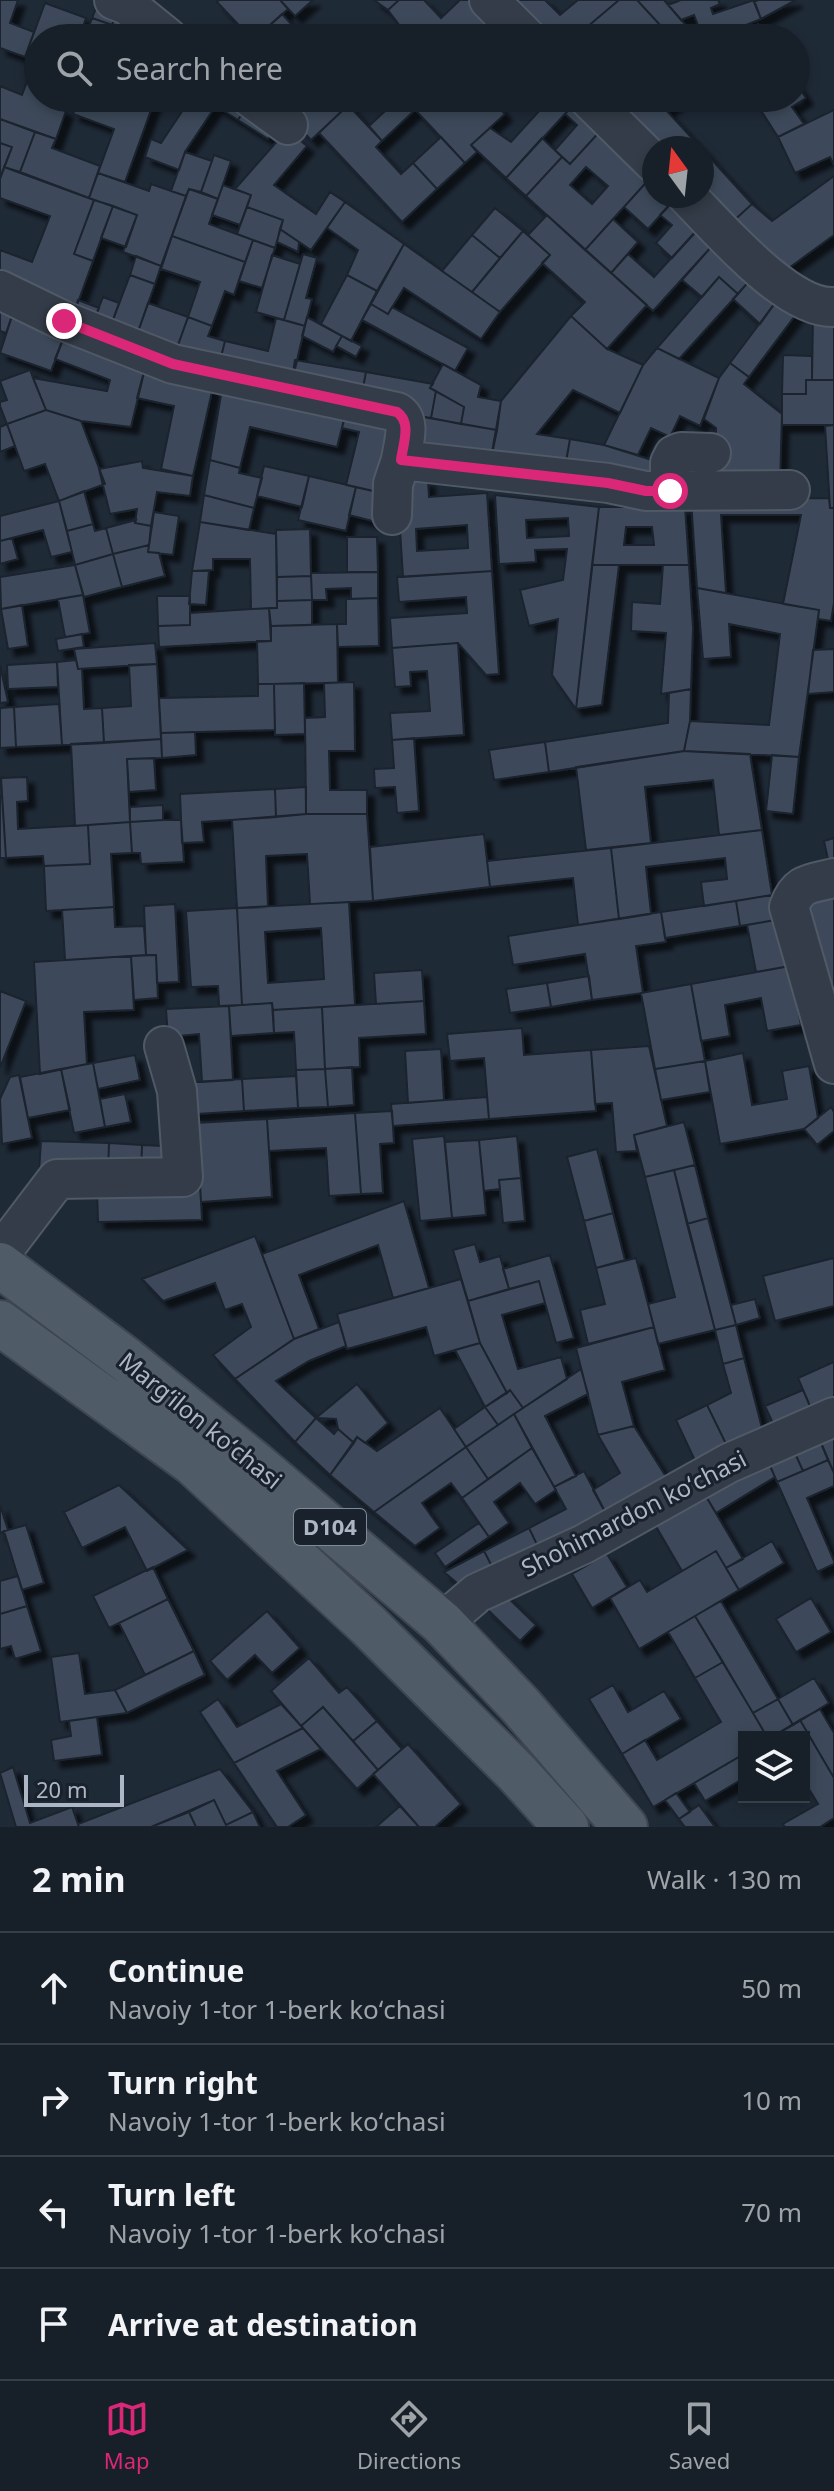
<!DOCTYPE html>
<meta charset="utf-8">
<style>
body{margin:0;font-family:"Noto Sans",sans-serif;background:#202831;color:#f1f3f6}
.controls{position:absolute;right:24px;bottom:24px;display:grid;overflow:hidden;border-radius:0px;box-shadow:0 4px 12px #0003}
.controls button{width:72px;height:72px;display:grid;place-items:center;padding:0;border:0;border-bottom:2px solid #363e46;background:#172029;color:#f1f3f6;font:40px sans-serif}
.compass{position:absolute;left:642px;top:136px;width:72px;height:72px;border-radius:50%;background:#172029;box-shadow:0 4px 12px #0003;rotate:345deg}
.scale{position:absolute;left:24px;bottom:20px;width:100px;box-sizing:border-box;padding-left:8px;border:4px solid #adb6c5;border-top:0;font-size:22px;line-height:28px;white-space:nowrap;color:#adb6c5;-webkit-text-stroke:6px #18212c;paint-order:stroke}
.stop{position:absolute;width:24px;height:24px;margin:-18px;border:6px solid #db2777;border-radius:50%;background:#fff}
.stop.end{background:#db2777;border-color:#fff;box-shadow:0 2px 8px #0008}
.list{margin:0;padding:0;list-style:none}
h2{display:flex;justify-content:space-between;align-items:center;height:104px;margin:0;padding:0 32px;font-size:34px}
h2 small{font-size:26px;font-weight:400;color:#9ea3a8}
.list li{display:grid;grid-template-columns:52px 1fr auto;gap:24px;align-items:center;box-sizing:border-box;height:112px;padding:0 32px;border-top:2px solid #363e46}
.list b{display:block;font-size:30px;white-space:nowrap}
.list p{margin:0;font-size:26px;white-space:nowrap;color:#9ea3a8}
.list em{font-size:26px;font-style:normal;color:#9ea3a8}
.icon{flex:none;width:44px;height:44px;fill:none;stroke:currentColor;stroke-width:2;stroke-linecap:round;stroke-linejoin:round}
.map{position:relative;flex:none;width:834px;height:1827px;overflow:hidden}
.search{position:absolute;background:#172029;box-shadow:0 4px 12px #0003;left:24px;right:24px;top:24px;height:88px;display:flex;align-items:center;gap:20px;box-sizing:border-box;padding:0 28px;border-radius:44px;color:#9ea3a8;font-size:30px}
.sheet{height:552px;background:#172029}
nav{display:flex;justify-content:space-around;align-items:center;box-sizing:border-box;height:112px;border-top:2px solid #363e46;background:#172029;font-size:22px;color:#9ea3a8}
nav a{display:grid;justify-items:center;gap:4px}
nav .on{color:#db2777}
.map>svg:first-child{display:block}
.building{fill:#3d4a5a;stroke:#1a232e;stroke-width:2;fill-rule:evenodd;filter:url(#shadow)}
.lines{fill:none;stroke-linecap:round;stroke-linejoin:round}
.minor-casing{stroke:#505966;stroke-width:42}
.major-casing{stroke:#3c4551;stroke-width:48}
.minor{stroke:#333c48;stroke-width:38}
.major{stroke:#505b68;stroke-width:44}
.route{stroke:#db2777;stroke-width:10}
.labels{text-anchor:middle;stroke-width:6;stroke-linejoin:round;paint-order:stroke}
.shield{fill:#18212c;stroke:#808997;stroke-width:2}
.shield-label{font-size:22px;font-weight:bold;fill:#adb6c5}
.street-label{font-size:24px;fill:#adb6c5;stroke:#18212c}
</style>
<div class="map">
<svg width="834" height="1827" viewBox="0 0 834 1827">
<defs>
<filter id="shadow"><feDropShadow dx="7" dy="7" stdDeviation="2" flood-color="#0009"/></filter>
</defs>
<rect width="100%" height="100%" fill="#1f2a37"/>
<!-- building -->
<path class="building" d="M0 0H18L10 23 34 32 25 57 0 48Z
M219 0H280L288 9 256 38H251L217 2Z
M280 0H313L295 16Z
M374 0H399L388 10Z
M399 0H424L441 18 460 0H480L518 38H474L471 34 466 38H409L388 10Z
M513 0H545L560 15 578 0H619L574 38H551Z
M619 0H637L672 38H628L620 29 610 38H574Z
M637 0H664L697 38H672Z
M681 0H718L720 4 711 8 713 14 754 0 761 19 714 38H703L694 15 681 20 668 5Z
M758 0H796L761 19 754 2Z
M99 1 119 8 112 25 92 18Z
M45 3 86 18 79 38H38V61L25 57Z
M119 8 151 38H85L92 18 112 25Z
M282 14 304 38H263L259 35Z
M758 24 767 38H736Z
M35 60 38 61V98H57L54 106 66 111 56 139 0 119V86L22 95Z
M796 83 806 98 792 107 804 124 778 137 753 98H796Z
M79 98H117L151 110 125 182 98 173 114 129 73 114Z
M117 98H156L151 110Z
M191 98H221L185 152 179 170 145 157 151 139 161 143Z
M221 98H238L248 105 238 120 216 106Z
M272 98H311L290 117Z
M311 98H356L311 140 290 117Z
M399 98H404L415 110 382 141 369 126Z
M404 98H491L505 114 471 145 477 152 465 163Z
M531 98H573L576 102 506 178 471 145 490 128 511 142 541 109Z
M612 98H643L624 110Z
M643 98H684L666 110 701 148H659L624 110Z
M576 102 603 128 570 164 555 150 577 125 565 114Z
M248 105 278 124 268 139 238 120Z
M348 105 382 141 376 147 401 174 413 163 437 189 402 222 319 133Z
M834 110V165L830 157 795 173 778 137Z
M0 119 35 132 20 172 4 167 12 147 0 143Z
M603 128 652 176 585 250 526 196 562 157 570 164ZM586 167 608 186 592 204 570 185Z
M287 130 307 146 274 185 316 214 330 192 345 202 311 250 280 229 283 220 247 207 251 195 235 189Z
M35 132 56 139 52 148 100 166 89 198 20 172Z
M441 137 465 163 437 189 413 163Z
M542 138 562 157 526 196 506 178Z
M0 143 12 147 0 179Z
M702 149 752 204 729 225 702 195Z
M185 152 212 161 201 192 189 189 186 196 171 191Z
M214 155 231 161 218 199 201 192Z
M4 167 94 200 74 254 93 261 77 305 0 282V250L32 262 50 216 0 198V179Z
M98 173 149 191 151 184 186 196 161 266 123 252 137 215 89 198Z
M652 176 654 196H672L675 199 648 229 624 207Z
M834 176V235L782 273 729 225 752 204 772 221Z
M223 185 251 195 240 225 212 215Z
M189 189 218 199 209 224 253 240 245 262 172 236Z
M675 199 703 224 672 258 656 243 672 225 660 215Z
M94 200 113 206 93 261 74 254Z
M345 202 404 244 377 291 347 275 358 250 327 228Z
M113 206 137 215 126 247 101 238Z
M247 207 283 220 275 248 237 234Z
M495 208 523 231 500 258 472 235Z
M547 215 647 305 607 349 571 316 585 302 542 263 550 255 528 235Z
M613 219 638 242 611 273 585 250Z
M280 229 299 242 298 252 277 242Z
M523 231 550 255 500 312 472 292Z
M696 231 712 246 653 311 611 273 628 254 654 277Z
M472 235 500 258 472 292 442 271Z
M172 236 245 262 234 295 225 291 212 326 188 317 200 282 161 269Z
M253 240 275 248 262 288 239 281Z
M404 244 500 312 481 339 404 288 388 314 371 304Z
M712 246 750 280 738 294 719 277 702 297 682 280Z
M303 254 317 258 306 298 312 299 305 326 284 320Z
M272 255 300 264 284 320 256 312Z
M136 256 161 266 155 284 130 275Z
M130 275 155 284 133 346 107 336Z
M347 275 377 291 351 341 321 324Z
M719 277 738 294 679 359 657 348Z
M753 277 778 299 760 324 733 299Z
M781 295 800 309 749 377 730 363Z
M103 297 119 303 107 336 90 330Z
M0 299 16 304 6 333 0 331Z
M78 300 99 308 90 330 71 323Z
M148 303 188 317 173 359 133 346Z
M16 304 67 329 51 371 0 353Z
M371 304 388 314 392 307 468 348 455 371 362 320Z
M813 315 834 316V380H812Z
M571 316 607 349 643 365 620 413 573 390 537 434 570 439 564 473 490 464 501 401Z
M188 317 212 326 208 336 225 341 218 369 173 359Z
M307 317 342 336 333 352 302 336Z
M276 318 305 326 291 386 218 369 225 341 268 351Z
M67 329 147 360 131 427 81 421 46 410 33 378 107 391 110 380 55 359Z
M342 336 362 346 356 357 336 346Z
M657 348 719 378 700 426 680 416 670 437 651 428 638 455 604 445 643 365Z
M783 355 812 356V380H806V394H782Z
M147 360 213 387 193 476 161 469 174 406 137 398Z
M295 360 366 372 361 398 291 386Z
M730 363 749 377 744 384 782 414 780 486 715 485 716 428 704 419 719 378Z
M443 364 481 385 478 397 501 401 497 430 461 424 464 407 430 388Z
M30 370 46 410 7 424 0 406V402L7 400 0 381Z
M366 372 433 384 430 388 436 391 431 418 412 415 361 398Z
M806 380H834V425H782V394H806Z
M223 383 346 412 337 447 250 427 240 468 210 460Z
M436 391 464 407 461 424 431 418Z
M46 410 81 421 105 484 59 501 45 464 24 471 7 424Z
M346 412 398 424 382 493 346 485 359 432 342 428Z
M412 415 497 430 490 464 406 450Z
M7 424 15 446 0 452V427Z
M834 425V508H830L825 426Z
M570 439 604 445 655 461 649 487 564 473Z
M210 460 240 468 239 473 262 478 254 508 204 495Z
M142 461 143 468 193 476 190 496 157 492 151 526 135 523 137 509 110 514 99 469Z
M264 466 309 476 302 507 257 496Z
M309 476 356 487 346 531 298 520Z
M428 480 429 497 487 493 492 571 403 577 397 482ZM467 525 468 548 417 551 416 529Z
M356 487 382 493 376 522 349 515Z
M84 491 93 524 67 531 59 501Z
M204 495 254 508 249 530 200 522Z
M495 495 599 507 576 709 552 675 558 619 529 626 520 590 563 580 567 549 535 550 536 562 499 564ZM568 518 569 536 527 538 526 520Z
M829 498 830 508H834V603L831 621 818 619 819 610 783 604 801 515H721L726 593 697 588 691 499Z
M59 501 72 552 51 557 43 530 0 541V516Z
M599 507H685L689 565H592ZM626 527H652L654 545H624Z
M154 512 179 516 173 555 148 552Z
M136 520 135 523 151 526 149 545 113 554 106 528Z
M200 522 276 534 277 608 251 609 250 559H213V570L192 571Z
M93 524 95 531 106 528 113 554 75 565 67 531Z
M310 529 311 576 277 577 276 530Z
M347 537H377L378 572H347Z
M12 538 18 559 0 564V541Z
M149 545 148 552 159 553 165 576 122 587 113 554Z
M113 554 122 587 84 597 75 565Z
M75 565 83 595 1 609 0 577Z
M592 565H619L602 705 576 709Z
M663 565H689L693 628 691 689 661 694 666 633 631 631 632 602 660 604Z
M192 571H209L206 605 189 604Z
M492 571 499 674 486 675 458 643 392 648 390 618 467 613 466 597 399 602 397 577Z
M378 572V598L351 599V588L326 589 327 600H312L311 573Z
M311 576 312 600 277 601V577Z
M697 588 819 610 799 757 684 751 690 721 769 725 780 634 729 624 731 657 703 659Z
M83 595 90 633 65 637 58 599Z
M157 596H190V625L158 626Z
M378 598 379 646 338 647 337 624H346V599Z
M312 600V625L271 626 269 608H277V601Z
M22 605 28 646 8 649 1 609Z
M269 608 271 641 159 647 158 626 190 625V613Z
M337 624 338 683 258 684 257 641H271V626Z
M82 634 84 647 58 651 56 639Z
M155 643 157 664 78 669 74 649Z
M458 643 464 735 392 740 390 713 430 711 427 671 410 672 411 686 395 687 392 648Z
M834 649V692L808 694 813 650Z
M76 660 78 669H82L84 709 102 708 104 743 62 745 57 662Z
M57 662 58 687 8 689 7 665Z
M157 664 161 739 104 743 102 708 131 706 129 665Z
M0 665 8 702 0 703Z
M354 682 355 751H329L330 790H367V814H306L305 718 325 717 324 683Z
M304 683 305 734 275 735 274 684Z
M258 684H274L275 730 161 733 159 698 258 696Z
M691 689 690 721 684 751 549 772 545 742 668 723 669 693Z
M59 704 62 745 16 747 14 707Z
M14 707 16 747 0 748V708Z
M195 732 196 755 162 758 161 733Z
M414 738 419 811 397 813 395 787 375 788 374 769 394 768 392 740Z
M161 739 162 758 127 759 130 822 75 826 71 744Z
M545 742 549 772 494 780 489 750Z
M684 751 750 754 762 830 719 835 713 780 645 787 651 843 586 850 576 767Z
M772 755 799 757 793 814 766 811Z
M154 758 156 790 129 792 127 759Z
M27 777 28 801 17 802 18 829 88 825 90 864 44 866 43 856 6 858 1 778Z
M306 787V814L276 817 275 789Z
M275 789 276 817 202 822 204 842 182 843 180 794Z
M0 796H2L6 858H0Z
M163 805V820L130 822V807Z
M306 814H367L373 901 310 904 307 854 266 856 268 907 237 908 232 820Z
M163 820H181L184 862 141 864 140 853H132L130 822Z
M130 822 132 853 111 854 114 907 46 911 44 866 90 864 88 825Z
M762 830 772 895 704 906 701 882 727 879 725 858 646 867 651 914 619 919 611 848Z
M484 834 490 887 373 901 370 847Z
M834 838V868L830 869 824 841Z
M611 848 619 919 578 925 573 878 490 887 487 861Z
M834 887V1014L803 895Z
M772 895 776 920 740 926 736 901Z
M736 901 740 926 665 938 661 912Z
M349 902 355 1005 273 1010 272 1003 242 1005 237 908ZM321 928 324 979 268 983 265 932Z
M175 904 179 982 157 983 156 955H146L144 906Z
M114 907 115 927 144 926 146 955 65 960 62 910Z
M237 908 242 1005 219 1006 218 986 191 987 186 911Z
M661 912 666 942 636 946 643 993 592 1000 585 954 513 965 508 936Z
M781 919 790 966 756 972 747 925Z
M156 955 158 998 134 1000 131 956Z
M131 956 134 1010 84 1012 87 1064 40 1074 34 962Z
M790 966 801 1025 767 1031 761 998 725 1005 730 1036 701 1041 691 984Z
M422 970 424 1001 376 1004 374 973Z
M589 976 592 1000 551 1007 547 983Z
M547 983 551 1007 510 1013 506 989Z
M691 984 705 1061 655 1069 641 993Z
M0 991 26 1001 0 1068Z
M424 1001 426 1034 359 1038 360 1067 325 1069 322 1007Z
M272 1003 274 1033 231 1036 229 1006Z
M229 1006 233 1080 202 1082 199 1034 168 1037 166 1009Z
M322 1007 325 1069 296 1070 294 1032 274 1033 273 1010Z
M522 1028 524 1055 591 1050 596 1111 489 1119 484 1058 450 1061 447 1034Z
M649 1046 667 1126 634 1135 637 1151 616 1152 612 1103 595 1104 591 1050Z
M441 1049 444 1100 408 1103 405 1051Z
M743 1053 752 1105 787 1099 782 1071 809 1066 818 1118 804 1129 720 1144 705 1061Z
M135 1055 140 1080 98 1089 93 1063Z
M705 1061 710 1092 661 1100 655 1069Z
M93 1063 105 1127 74 1133 61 1069Z
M352 1067 354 1105 328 1107 325 1069Z
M61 1069 70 1110 28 1118 20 1077Z
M325 1069 328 1107 298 1108 296 1070Z
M19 1075 32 1138 2 1144 0 1099 10 1077Z
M296 1076 298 1108 244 1111 242 1079Z
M242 1079 244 1111 181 1115 179 1083Z
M125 1094 131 1122 105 1127 100 1099Z
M487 1097 489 1119 393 1126 391 1104Z
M831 1107 834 1112V1131L817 1145 804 1129Z
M392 1111 394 1143 380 1144 383 1193 361 1194 355 1113Z
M355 1113 361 1194 329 1196 326 1148 269 1151 267 1119Z
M267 1119 272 1197 201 1202 196 1123Z
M684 1122 695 1165 645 1177 634 1135Z
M444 1136 452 1218 420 1221 412 1139Z
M517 1136 521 1178 499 1180 500 1189 484 1191 479 1140Z
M479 1140 486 1215 452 1218 445 1142Z
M41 1141 109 1143 108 1173 39 1171Z
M109 1143 142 1145 141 1174 108 1173Z
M142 1145 164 1146 163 1175 141 1174Z
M597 1149 613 1213 584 1221 567 1157Z
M695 1165 708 1218 687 1224 674 1170Z
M674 1170 715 1330 658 1344 648 1304 675 1297 645 1177Z
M521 1178 525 1221 503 1223 499 1180Z
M200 1184 202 1220 98 1222 97 1191Z
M404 1201 429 1288 393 1298 378 1245 299 1275 319 1329 294 1339 262 1254Z
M613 1213 625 1260 596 1268 584 1221Z
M708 1218 736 1325 715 1330 687 1224Z
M255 1236 294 1339 235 1379 213 1355 251 1327 242 1304 225 1310 215 1283 163 1301 142 1279Z
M475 1244 480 1262 500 1256 509 1289 468 1301 453 1250Z
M550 1255 574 1338 556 1343 539 1281 509 1289 503 1269Z
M636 1258 654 1327 588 1344 580 1310 605 1304 596 1268Z
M834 1258V1306L775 1321 763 1276Z
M461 1279 480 1343 434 1356 426 1327 347 1349 337 1314Z
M539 1281 545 1303 502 1315 518 1369 561 1357 567 1379 523 1408 510 1390 507 1393 480 1343 468 1301Z
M755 1299 760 1318 736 1325 731 1305Z
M339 1322 346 1346 309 1361 276 1381 316 1418 295 1442 235 1379 294 1339Z
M736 1325 744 1358 723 1364 715 1330Z
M654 1327 665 1370 622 1382 634 1426 598 1435 576 1348Z
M480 1343 507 1393 485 1407 455 1350Z
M744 1358 764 1436 730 1452 707 1405 731 1393 723 1364Z
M834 1362V1403L813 1413 798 1378Z
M581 1369 588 1394 545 1416 576 1476 554 1487 514 1414Z
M357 1384 388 1423 365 1443 357 1437 354 1443 338 1429 336 1419 316 1418Z
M510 1390 523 1408 498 1425 485 1407Z
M803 1390 813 1413 776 1430 765 1406Z
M707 1405 730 1452 698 1467 676 1420Z
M485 1407 498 1425 466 1447 454 1429Z
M440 1408 466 1447 374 1512 330 1475 357 1437 377 1451Z
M514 1414 532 1448 488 1479 466 1447Z
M316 1418 334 1434 338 1429 354 1443 330 1475 295 1442Z
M834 1424V1473L816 1431Z
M634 1426 670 1483 610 1521 593 1490 620 1473 598 1435Z
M816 1431 828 1460 803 1471 790 1442Z
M790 1442 803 1471 777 1482 765 1454Z
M466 1447 488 1479 462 1498 451 1483 422 1503 440 1528 415 1546 374 1512Z
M532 1448 556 1490 535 1504 520 1483 494 1502 509 1523 489 1537 462 1498Z
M766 1457 775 1477 716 1513 704 1493Z
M828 1460 834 1473V1486L807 1498 834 1561V1564L817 1572 777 1482Z
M584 1471 610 1521 542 1555 529 1528 566 1509 554 1487Z
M119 1485 188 1550 147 1571 125 1527 82 1548 64 1512Z
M704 1493 743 1559 726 1568 716 1551 682 1571 654 1523Z
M0 1505 8 1530 0 1533Z
M479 1523 489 1537 445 1567 435 1553Z
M26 1525 44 1583 22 1590 4 1531Z
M529 1528 542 1555 498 1578 484 1551Z
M772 1541 784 1563 739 1590 726 1568Z
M484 1551 498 1578 469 1593 444 1572Z
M716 1551 739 1590 639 1649 610 1598 640 1580 647 1592Z
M607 1554 627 1587 592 1608 572 1574Z
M153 1567 168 1599 109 1628 93 1596Z
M18 1576 27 1606 0 1614V1581Z
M502 1592 536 1625 520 1641 486 1608Z
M811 1598 831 1632 796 1652 776 1619Z
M168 1599 194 1651 145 1675 119 1623Z
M721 1601 778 1699 753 1713 695 1616Z
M27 1606 41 1651 15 1659 11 1646 0 1649V1614Z
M267 1611 300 1648 272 1673 255 1655 227 1680 210 1661Z
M695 1616 723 1662 695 1678 668 1632Z
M194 1651 205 1675 127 1713 115 1690Z
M79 1653 85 1694 115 1690 127 1713 60 1722 51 1657Z
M309 1658 339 1693 347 1687 377 1721 353 1741 323 1707 301 1726 271 1691Z
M723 1662 767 1737H744V1754L653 1807 622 1754 645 1740 657 1760 721 1722 695 1678Z
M814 1678 829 1703 793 1725 778 1699Z
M613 1685 628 1712 664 1691 681 1719 622 1754 589 1699Z
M218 1699 237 1727 281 1704 303 1728 234 1763 200 1712Z
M778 1699 793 1725 772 1737H767L753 1713Z
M323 1707 378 1770 357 1789 301 1726Z
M820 1709 834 1733V1778L800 1720Z
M97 1717 102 1755 54 1761 51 1740 71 1736 69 1721Z
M800 1720 834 1778V1818L820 1827H785L783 1824 818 1804 804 1781V1737H772Z
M377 1721 402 1749 378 1770 353 1741Z
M303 1728 321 1749 277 1771 306 1815 288 1827H277L234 1763Z
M408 1744 461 1804 435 1827H419L373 1774Z
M744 1754V1778L705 1801 694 1783Z
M13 1767 30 1823 72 1807 79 1827H16L0 1773Z
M220 1769 253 1812 226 1825 214 1800 151 1827H79L78 1824Z
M676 1793 690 1812 679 1819 665 1800Z
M214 1800 226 1825 253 1812 260 1827H196L189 1812Z
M699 1805 715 1827H685L679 1819Z
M400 1806 419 1827H376Z
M189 1812 196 1827H151Z"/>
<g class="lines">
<!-- minor casing -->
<g class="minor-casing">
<path id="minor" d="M114 0 127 5 168 38
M489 0 527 38
M251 98 288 125
M588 98 654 163
M687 196C719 228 788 310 834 307
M0 290 64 321 173 364 397 412C412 421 403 444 401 460L608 483 646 491 790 490
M670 491V463L674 455 681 452 711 453
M392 515 393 484 401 460
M834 878C810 884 798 882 789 907L834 1064
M0 1254 57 1179 183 1177 177 1091 164 1046
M442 1623 477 1593 584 1544 729 1463 834 1417"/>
</g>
<!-- major casing -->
<g class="major-casing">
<path id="major" d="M0 1265 124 1358 255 1464 442 1623 520 1705 625 1827
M0 1323 193 1463 368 1625 517 1773 566 1827"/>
</g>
<!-- minor -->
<use href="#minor" class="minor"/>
<!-- major -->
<use href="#major" class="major"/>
</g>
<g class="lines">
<!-- route -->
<path class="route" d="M64 321 173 364 397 412C412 422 403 444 401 460L608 483 646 491H670"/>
</g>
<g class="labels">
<!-- shield labels -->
<rect class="shield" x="294" y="1509" width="72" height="36" rx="6"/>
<g class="shield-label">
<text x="330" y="1535">D104</text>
</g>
<!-- street labels -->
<g class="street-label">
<text transform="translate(200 1421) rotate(39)" y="8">Margʻilon koʻchasi</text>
<text transform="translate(634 1514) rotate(-27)" y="8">Shohimardon koʻchasi</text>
</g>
</g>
</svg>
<div class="controls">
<button><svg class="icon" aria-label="layers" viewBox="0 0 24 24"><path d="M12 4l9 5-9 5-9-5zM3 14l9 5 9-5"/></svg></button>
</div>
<svg class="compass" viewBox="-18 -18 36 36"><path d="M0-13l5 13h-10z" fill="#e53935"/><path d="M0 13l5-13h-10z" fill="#9ea3a8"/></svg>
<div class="scale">20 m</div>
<div class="stop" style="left:670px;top:491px"></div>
<div class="stop end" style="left:64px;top:321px"></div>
<div class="search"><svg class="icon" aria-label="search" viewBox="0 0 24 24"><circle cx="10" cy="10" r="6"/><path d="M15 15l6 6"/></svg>Search here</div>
</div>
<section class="sheet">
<h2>2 min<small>Walk · 130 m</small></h2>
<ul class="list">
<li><svg class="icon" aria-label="ahead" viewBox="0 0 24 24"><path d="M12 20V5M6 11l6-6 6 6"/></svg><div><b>Continue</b><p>Navoiy 1-tor 1-berk koʻchasi</p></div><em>50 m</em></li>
<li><svg class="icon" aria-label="right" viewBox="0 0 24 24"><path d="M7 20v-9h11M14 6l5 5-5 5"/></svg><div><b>Turn right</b><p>Navoiy 1-tor 1-berk koʻchasi</p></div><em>10 m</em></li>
<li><svg class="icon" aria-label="left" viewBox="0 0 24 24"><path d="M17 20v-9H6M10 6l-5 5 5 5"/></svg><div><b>Turn left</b><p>Navoiy 1-tor 1-berk koʻchasi</p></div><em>70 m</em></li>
<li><svg class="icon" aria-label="arrive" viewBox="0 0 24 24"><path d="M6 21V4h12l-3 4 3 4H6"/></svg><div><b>Arrive at destination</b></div></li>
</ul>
</section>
<nav>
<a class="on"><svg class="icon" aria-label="map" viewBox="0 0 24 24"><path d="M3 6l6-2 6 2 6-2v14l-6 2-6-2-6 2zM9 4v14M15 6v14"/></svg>Map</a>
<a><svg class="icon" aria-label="directions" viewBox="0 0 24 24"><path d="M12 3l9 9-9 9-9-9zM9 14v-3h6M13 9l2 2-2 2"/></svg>Directions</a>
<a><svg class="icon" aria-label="saved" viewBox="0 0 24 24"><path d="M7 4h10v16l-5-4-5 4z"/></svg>Saved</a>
</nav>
